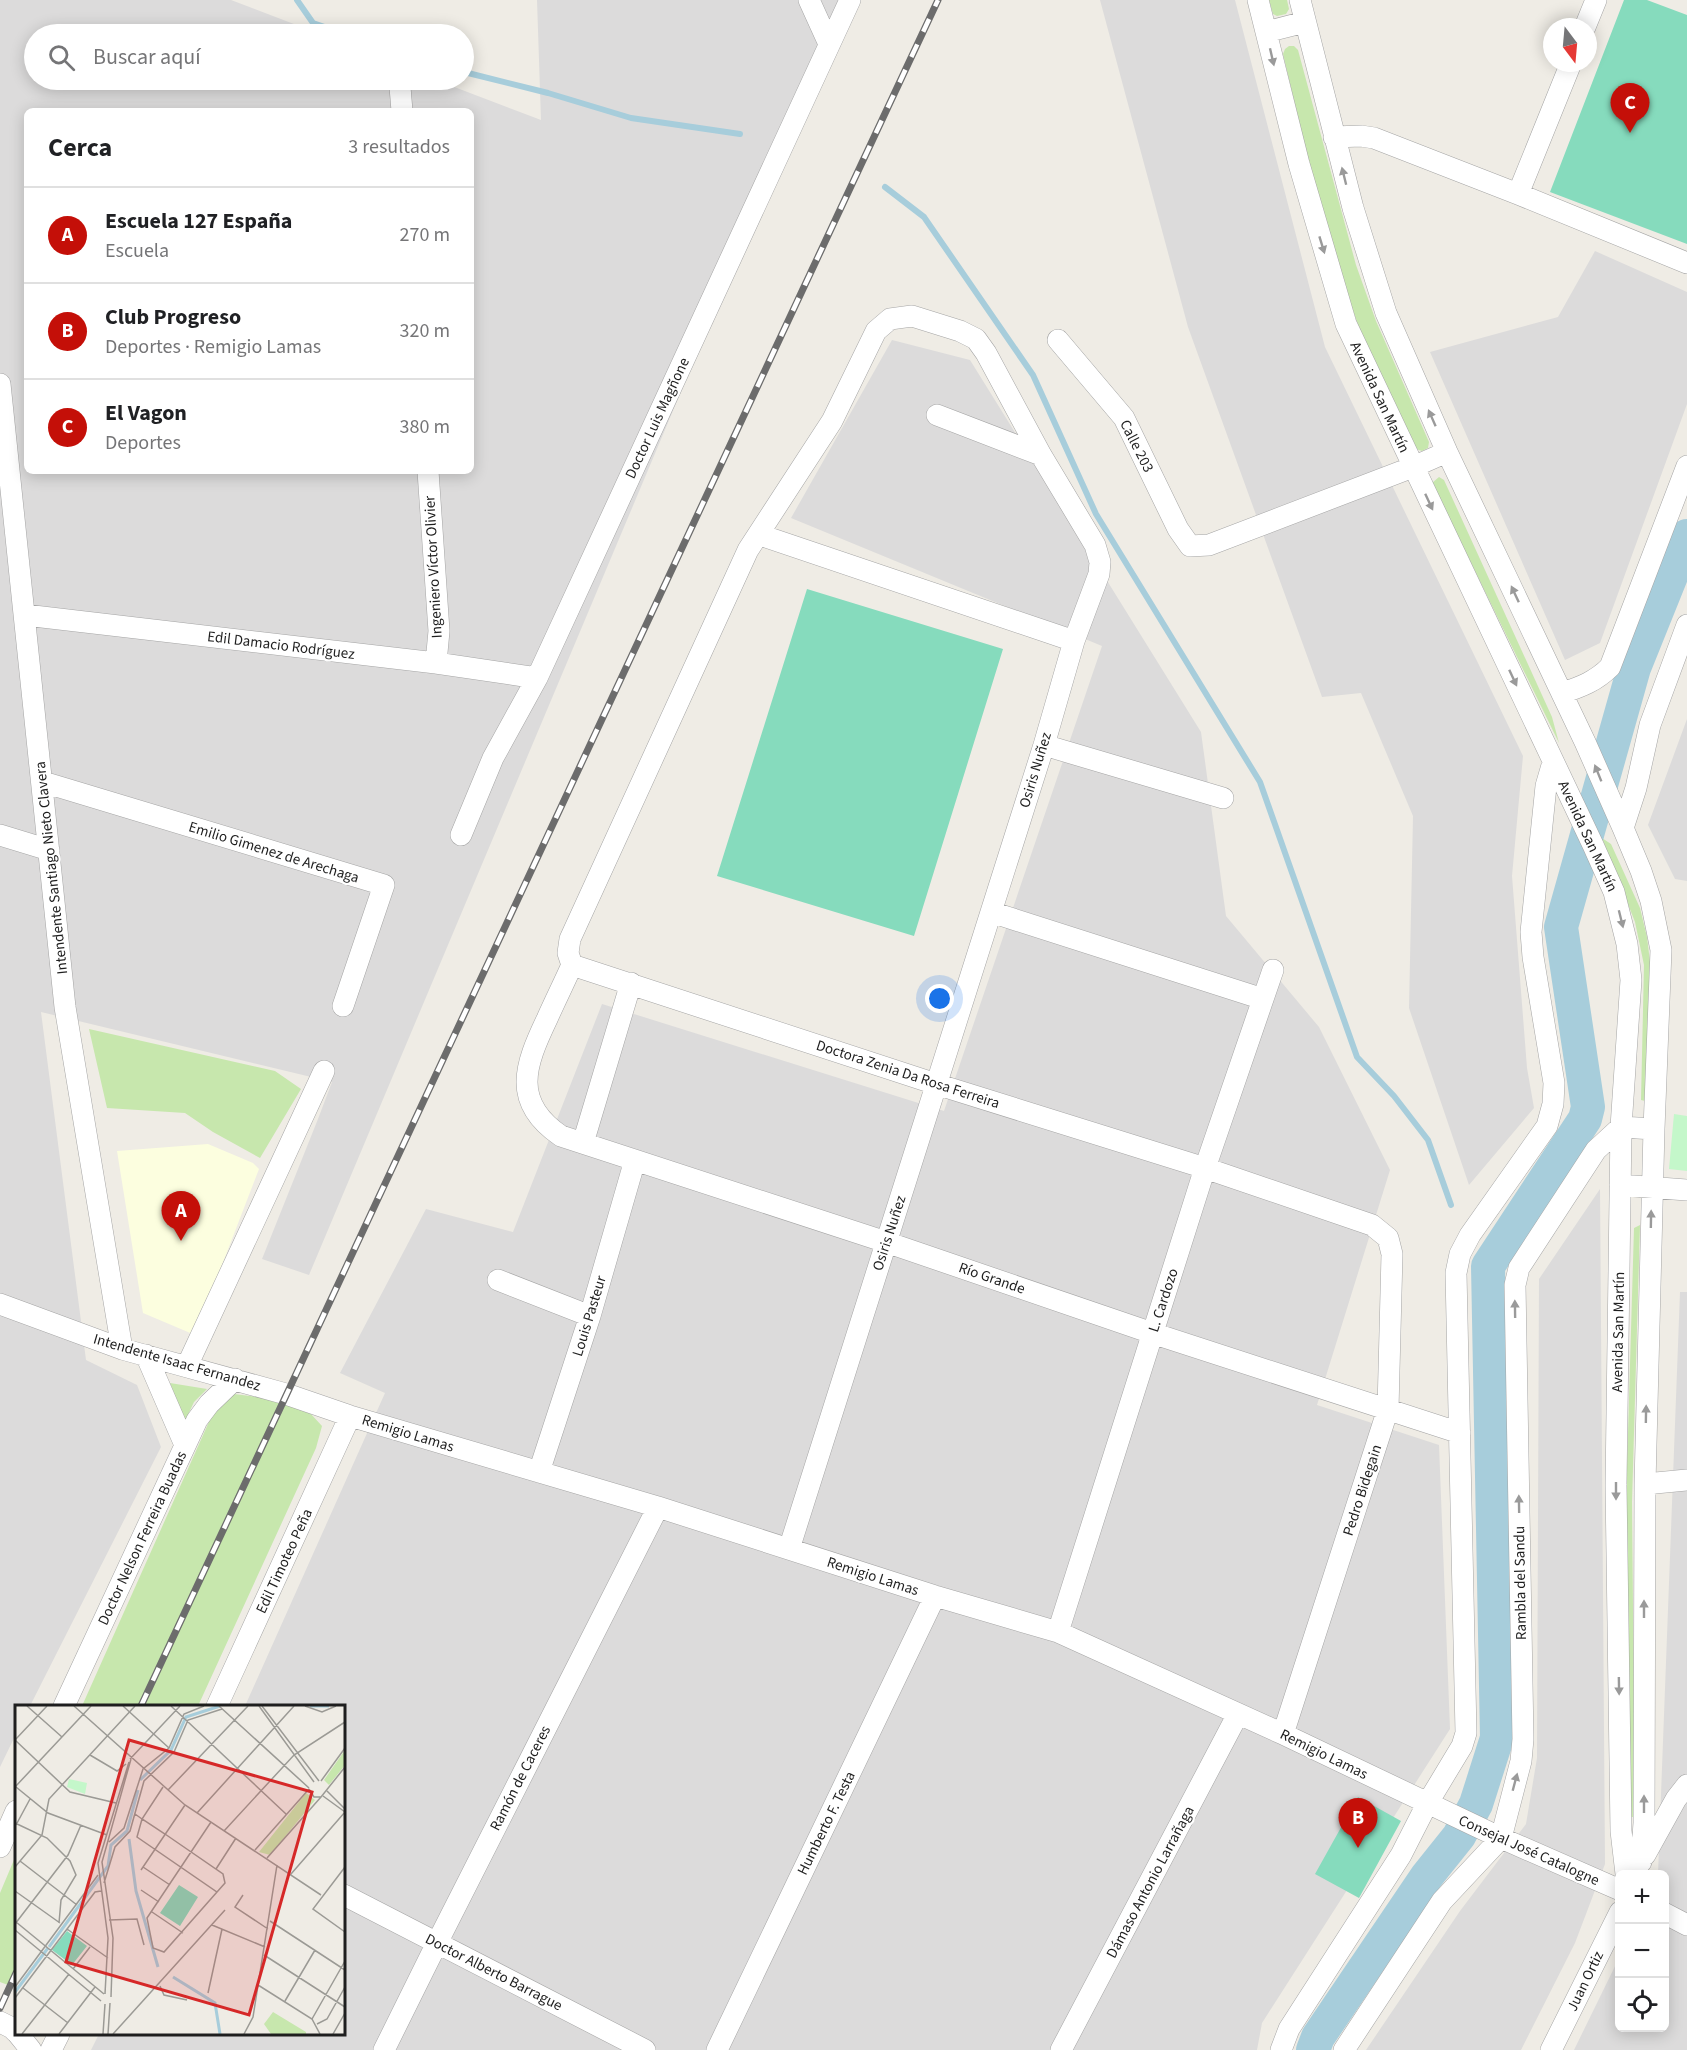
<!DOCTYPE html>
<html lang="es">
<meta charset="utf-8">
<style>
body{margin:0;font-family:"Source Sans 3",sans-serif;background:#f6f6f6;color:#202124}
.controls{position:absolute;right:18px;bottom:18px;display:grid;overflow:hidden;border-radius:9px;box-shadow:0 3px 15px #0003}
.controls button{width:54px;height:54px;display:grid;place-items:center;padding:0;border:0;border-bottom:2px solid #e0e0e0;background:#fff;color:#202124;font:30px sans-serif}
.compass{position:absolute;left:1543px;top:18px;width:54px;height:54px;border-radius:50%;background:#fff;box-shadow:0 3px 15px #0003;rotate:164deg}
.you{position:absolute;left:940px;top:999px;width:21px;height:21px;margin:-15px;border:4px solid #fff;border-radius:50%;background:#1a73e8;box-shadow:0 0 0 9px #1a73e833}
.badge{display:grid;place-items:center;width:39px;height:39px;border-radius:50%;background:#c40f08;color:#fff;font-size:20px;font-weight:700}
.pin{position:absolute;translate:-50% -50px;filter:drop-shadow(0 2px 3px #0008)}
.pin::after{content:'';position:absolute;top:32px;width:21px;height:18px;background:inherit;clip-path:polygon(0 0,100% 0,50% 100%)}
.list{margin:0;padding:0;list-style:none}
h2{display:flex;justify-content:space-between;align-items:center;height:78px;margin:0;padding:0 24px;font-size:26px}
h2 small{font-size:20px;font-weight:400;color:#757577}
.list li{display:grid;grid-template-columns:39px 1fr auto;gap:18px;align-items:center;box-sizing:border-box;height:96px;padding:0 24px;border-top:2px solid #e0e0e0}
.list b{display:block;font-size:22px;white-space:nowrap}
.list p{margin:0;font-size:20px;white-space:nowrap;color:#757577}
.list em{font-size:20px;font-style:normal;color:#757577}
.icon{flex:none;width:33px;height:33px;fill:none;stroke:currentColor;stroke-width:2;stroke-linecap:round;stroke-linejoin:round}
.map{position:relative;flex:none;width:1687px;height:2050px;overflow:hidden}
.search{position:absolute;background:#fff;box-shadow:0 3px 15px #0003;left:24px;top:24px;width:450px;height:66px;display:flex;align-items:center;gap:15px;box-sizing:border-box;padding:0 21px;border-radius:33px;color:#757577;font-size:22px}
.panel{position:absolute;background:#fff;box-shadow:0 3px 15px #0003;left:24px;top:108px;width:450px;height:366px;border-radius:9px}
.map>svg:first-child{display:block}
.residential{fill:#dcdbdb;fill-rule:evenodd}
.education{fill:#fcfedf}
.grass{fill:#c7e7ad}
.park{fill:#c4f7ca}
.pitch{fill:#86dbbd}
.lines{fill:none;stroke-linecap:round;stroke-linejoin:round}
.stream{stroke:#a7cddb;stroke-width:6}
.river{stroke:#a7cddb;stroke-width:34}
.minor-casing{stroke:#a5a5a5;stroke-width:22}
.minor{stroke:#fff;stroke-width:21}
.rail-casing{stroke:#6c6c6c;stroke-width:7}
.rail{stroke:#fff;stroke-width:4.5;stroke-dasharray:14;stroke-linecap:butt}
.oneway{fill:#9a9a9a}
.labels{text-anchor:middle;stroke-width:4.5;stroke-linejoin:round;paint-order:stroke}
.street-label{font-size:15px;fill:#1e1e1e;stroke:#fff}
.inset-river{fill:none;stroke:#a7cddb;stroke-width:3}
.inset-road{fill:none;stroke:#9b9a95;stroke-width:1.5}
.view{fill:#d62828;fill-opacity:0.15;stroke:#d62828;stroke-width:3}
.inset-edge{fill:none;stroke:#1e1e1e;stroke-width:3}
</style>
<div class="map">
<svg width="1687" height="2050" viewBox="0 0 1687 2050">
<rect width="100%" height="100%" fill="#efece5"/>
<!-- residential -->
<path class="residential" d="M0 0H231L320 34H34V80H436L541 120 537 0H846L309 1275 262 1259 318 1119 332 1082 41 1012 86 1360 137 1385 161 1447 30 1706H16V1734L0 1767ZM27 111H471V471H27Z
M1100 0H1235L1325 347 1523 756 1512 876 1527 1068 1534 1108 1469 1185 1409 1008 1413 816 1361 693 1322 697 1188 327Z
M1595 251 1687 292V404L1600 643 1565 660 1430 352 1558 317Z
M892 340 970 360 1201 732 1226 916 1319 1027 1390 1170 1317 1405 1439 1445 1450 1729 1262 2023 1257 2050H91L99 2034H344V1706H245L385 1393 340 1373 426 1209 513 1232 602 1004 944 1111 1102 646 791 518Z
M1687 719V881L1675 879 1648 825Z
M1600 1189 1605 1864 1575 1943 1521 2050H1366L1460 1911 1526 1824 1537 1758 1539 1279Z
M1680 1292H1687V2050H1574L1619 1958 1620 2028H1664V1874H1658Z"/>
<!-- education -->
<path class="education" d="M208 1144 253 1163 259 1169 195 1335 143 1313 117 1151Z"/>
<!-- grass -->
<path class="grass" d="M1269 0H1287L1289 9 1286 14 1277 16 1273 14Z
M1289 46H1294L1298 50 1356 265 1376 321 1429 442 1428 448 1422 451 1416 449C1402 422 1387 395 1375 367 1332 267 1308 159 1283 54L1285 49Z
M1439 477 1444 480 1552 717 1559 743 1432 483Z
M1602 838 1611 844 1640 908 1647 937 1650 962 1645 1101 1641 1100 1644 965 1635 922Z
M89 1029 275 1071 301 1089 260 1158 213 1132 185 1113 107 1108Z
M1640 1225 1632 1502 1635 1817H1630L1626 1501 1634 1228Z
M170 1383 207 1389 194 1402 185 1421Z
M234 1394 266 1398 310 1413 322 1426 316 1448 198 1706H82L212 1415Z
M16 1855V1988L0 1982V1893Z"/>
<!-- park -->
<path class="park" d="M1674 1114 1687 1116V1171L1669 1169Z"/>
<!-- pitch -->
<path class="pitch" d="M1624 0H1647L1687 15V244L1550 192Z
M807 589 1003 649 914 936 717 876Z
M1358 1797 1401 1821 1359 1898 1315 1874Z"/>
<g class="lines">
<!-- stream -->
<path class="stream" d="M297 0 313 23 345 34
M464 72 548 93 631 118 740 134
M885 187 924 217 1033 375 1096 514 1260 782 1357 1057 1394 1096 1428 1140 1451 1205"/>
<!-- river -->
<path class="river" d="M1313 2050 1318 2037 1427 1876 1459 1836 1476 1804 1497 1738 1488 1266 1585 1119 1588 1107 1561 927 1634 668 1687 536"/>
<!-- minor casing -->
<g class="minor-casing">
<path id="minor" d="M809 0 829 44
M1258 0 1299 164 1346 324 1593 845 1614 892 1627 944 1631 980 1621 1127 1616 1485 1621 1831 1626 1874
M1300 0 1353 208 1386 313 1447 452 1585 742 1623 828 1641 871 1651 901 1661 950 1654 1129 1645 1484 1644 1823 1641 1862
M1585 27 1596 0
M1266 32 1305 22
M400 87 402 111
M1334 137 1361 136 1374 138 1518 194 1687 263
M1518 194 1571 63
M1058 340 1124 418 1178 529 1190 546 1209 545 1413 467 1447 452
M0 384 65 1007 122 1349
M937 415 1041 455
M428 471 439 631 436 663
M760 535 1074 641
M25 615 436 663 537 678
M1562 693C1581 687 1596 681 1610 667L1687 466
M1044 745 1223 798
M43 782 384 885 343 1006
M1623 828 1636 788 1650 725 1687 625
M0 835 49 850
M461 835 493 758 537 678 850 0
M991 912 1263 999
M572 965 568 953 570 939 748 550 832 421 876 331 890 319 912 316 960 331 976 339 986 353 1041 455 1095 545 1100 562 1099 574 1074 641 1044 745 789 1549
M583 1143 631 983
M1620 1185 1687 1190
M498 1280 590 1316
M0 1304 122 1349 286 1394 350 1416 658 1507 935 1596 1058 1632 1283 1734 1501 1838 1620 1890
M146 1355 185 1445
M187 1366 324 1071
M539 1472 590 1316 635 1160
M1645 1484 1687 1480
M1058 1632 1205 1168 1273 970
M64 1706 197 1420 209 1404 235 1379
M217 1706 350 1416
M1283 1734 1388 1409 1392 1254 1388 1238 1372 1225 1205 1168 936 1084 572 965C564 983 555 1001 547 1019 525 1065 511 1102 561 1136L886 1242 1152 1333 1460 1433
M0 1847 16 1811
M1645 1855 1676 1799 1687 1785
M344 1895 645 2050
M1664 1913 1687 1925
M0 2022 12 2028 16 2032
M18 2034 31 2050
M51 2050 59 2034
M384 2050 437 1943 658 1507
M717 2050 935 1596
M1061 2050 1238 1714
M1281 2050 1289 2029 1401 1855 1427 1804 1462 1746 1466 1733 1456 1273 1460 1254 1470 1235 1547 1126 1553 1104 1554 1083 1533 957 1531 932 1546 786 1553 762
M1344 2050 1442 1901 1501 1838 1521 1761 1523 1739 1515 1285 1519 1268 1596 1150 1621 1127 1654 1129
M1551 2050 1620 1912"/>
</g>
<!-- minor -->
<use href="#minor" class="minor"/>
<!-- rail casing -->
<g class="rail-casing">
<path id="rail" d="M141 1706 938 0
M0 2008 16 1973"/>
</g>
<!-- rail -->
<use href="#rail" class="rail"/>
</g>
<!-- one-way arrows -->
<defs><path id="oneway-solid" d="M-6-.8H1V-3.2L6.5 0L1 3.2V.8H-6Z" transform="scale(1.5)"/></defs>
<g class="oneway">
<use href="#oneway-solid" transform="translate(1272 57) rotate(77)"/>
<use href="#oneway-solid" transform="translate(1344 176) rotate(-104)"/>
<use href="#oneway-solid" transform="translate(1322 245) rotate(73)"/>
<use href="#oneway-solid" transform="translate(1432 418) rotate(-114)"/>
<use href="#oneway-solid" transform="translate(1429 502) rotate(65)"/>
<use href="#oneway-solid" transform="translate(1515 594) rotate(-115)"/>
<use href="#oneway-solid" transform="translate(1513 678) rotate(65)"/>
<use href="#oneway-solid" transform="translate(1598 773) rotate(-112)"/>
<use href="#oneway-solid" transform="translate(1621 919) rotate(76)"/>
<use href="#oneway-solid" transform="translate(1651 1219) rotate(-89)"/>
<use href="#oneway-solid" transform="translate(1515 1309) rotate(-91)"/>
<use href="#oneway-solid" transform="translate(1646 1414) rotate(-89)"/>
<use href="#oneway-solid" transform="translate(1616 1491) rotate(90)"/>
<use href="#oneway-solid" transform="translate(1519 1504) rotate(-91)"/>
<use href="#oneway-solid" transform="translate(1644 1609) rotate(-90)"/>
<use href="#oneway-solid" transform="translate(1619 1686) rotate(89)"/>
<use href="#oneway-solid" transform="translate(1515 1782) rotate(-75)"/>
<use href="#oneway-solid" transform="translate(1644 1804) rotate(-90)"/>
</g>
<g class="labels">
<!-- street labels -->
<g class="street-label">
<text transform="translate(1380 397) rotate(65)" y="5">Avenida San Martín</text>
<text transform="translate(657 418) rotate(-65)" y="5">Doctor Luis Magñone</text>
<text transform="translate(1137 446) rotate(63)" y="5">Calle 203</text>
<text transform="translate(433 567) rotate(-93)" y="5">Ingeniero Víctor Olivier</text>
<text transform="translate(281 645) rotate(7)" y="5">Edil Damacio Rodríguez</text>
<text transform="translate(1035 770) rotate(-73)" y="5">Osiris Nuñez</text>
<text transform="translate(1588 836) rotate(65)" y="5">Avenida San Martín</text>
<text transform="translate(274 852) rotate(17)" y="5">Emilio Gimenez de Arechaga</text>
<text transform="translate(51 868) rotate(-96)" y="5">Intendente Santiago Nieto Clavera</text>
<text transform="translate(908 1074) rotate(18)" y="5">Doctora Zenia Da Rosa Ferreira</text>
<text transform="translate(889 1233) rotate(-72)" y="5">Osiris Nuñez</text>
<text transform="translate(992 1278) rotate(19)" y="5">Río Grande</text>
<text transform="translate(1163 1300) rotate(-72)" y="5">L. Cardozo</text>
<text transform="translate(589 1316) rotate(-73)" y="5">Louis Pasteur</text>
<text transform="translate(1618 1332) rotate(-89)" y="5">Avenida San Martín</text>
<text transform="translate(177 1362) rotate(16)" y="5">Intendente Isaac Fernandez</text>
<text transform="translate(408 1433) rotate(17)" y="5">Remigio Lamas</text>
<text transform="translate(1362 1490) rotate(-72)" y="5">Pedro Bidegain</text>
<text transform="translate(142 1538) rotate(-65)" y="5">Doctor Nelson Ferreira Buadas</text>
<text transform="translate(284 1561) rotate(-65)" y="5">Edil Timoteo Peña</text>
<text transform="translate(873 1576) rotate(18)" y="5">Remigio Lamas</text>
<text transform="translate(1520 1583) rotate(-91)" y="5">Rambla del Sandu</text>
<text transform="translate(1324 1754) rotate(26)" y="5">Remigio Lamas</text>
<text transform="translate(520 1778) rotate(-63)" y="5">Ramón de Caceres</text>
<text transform="translate(826 1823) rotate(-64)" y="5">Humberto F. Testa</text>
<text transform="translate(1529 1850) rotate(24)" y="5">Consejal José Catalogne</text>
<text transform="translate(1150 1882) rotate(-62)" y="5">Dámaso Antonio Larrañaga</text>
<text transform="translate(494 1972) rotate(27)" y="5">Doctor Alberto Barrague</text>
<text transform="translate(1585 1981) rotate(-64)" y="5">Juan Ortiz</text>
</g>
</g>
<!-- overview -->
<g transform="translate(15 1705)">
<rect width="330" height="330" fill="#efece5"/>
<path d="M330 45V60L314 80 309 75ZM291 88 300 95 255 150 244 147ZM258 307 291 327V329H256L249 319Z" fill="#c7e7ad"/>
<path d="M54 74 72 78 70 89 52 82Z" fill="#c4f7ca"/>
<path d="M164 180 183 192 165 221 145 208ZM52 226 72 241 57 260 37 245Z" fill="#86dbbd"/>
<path class="inset-river" d="M295 1H314M125 75 156 45 171 12 205 1M114 134 121 186 143 262M34 242 93 161 96 140 112 126 123 85M158 272 200 298 205 329M0 287 33 243"/>
<path class="inset-road" d="M12 1 47 32M59 1 170 100 306 190M108 1 154 43M156 1 271 109M204 1 294 83M244 1 299 77M247 1 304 76M290 1 307 7 321 1M0 35 55 87 101 98M0 35 32 1M75 50 102 66 111 59M115 54 165 1M306 76 330 43M0 82 76 1M1 82 33 108 92 130M294 84 299 92H306L330 62M153 85 233 1M312 86 330 104M308 91 330 107M182 108 279 1M120 109 127 114 150 129 208 169 210 178 202 187 122 132 127 114 148 82M196 117 132 213 138 243 149 247 202 187M0 118 32 133 55 156 61 170 46 195 44 218M1 120 15 94M209 126 279 50 330 17M94 137 109 123 128 64 154 43 169 9 189 1M240 145 294 84M252 153 306 92M5 156 62 200M0 162 27 130 34 94 120 1M128 162 155 180M330 162 298 204 330 227M201 164 221 133M126 165 170 100M276 169 330 107M89 178 100 142 115 126 129 76 159 47 173 15 207 4M126 185 144 197M0 186 45 218M228 190 220 202 253 224M137 207 168 228M94 215 122 214 129 240M255 216 330 265M1 217 89 289M0 219 53 150 66 120M197 220 250 242M52 224 93 253M0 225 86 296M249 250 330 302M58 264 75 242M243 280 297 314 305 329M145 281 149 290 172 295M0 282 83 170M8 283 53 318M193 288 207 224M90 289 93 233 83 158 114 57M96 292 98 233 87 157 116 54M0 293 80 187 86 186M270 296 300 245M297 314 330 256M302 319 312 314 330 282M7 329 54 269M44 329 80 282M88 329 90 299M93 329 95 298M98 329 210 205M229 329 238 312 262 160M318 329 330 308"/>
<path class="view" d="M114 35 297 87 234 310 51 257Z"/>
<rect width="330" height="330" class="inset-edge"/>
</g>
</svg>
<div class="controls">
<button>+</button>
<button>−</button>
<button><svg class="icon" aria-label="locate" viewBox="0 0 24 24"><circle cx="12" cy="12" r="6"/><path d="M12 2v4M12 18v4M2 12h4M18 12h4"/></svg></button>
</div>
<svg class="compass" viewBox="-18 -18 36 36"><path d="M0-13l5 13h-10z" fill="#e53935"/><path d="M0 13l5-13h-10z" fill="#757577"/></svg>
<div class="you"></div>
<div class="pin badge" style="left:181px;top:1241px">A</div>
<div class="pin badge" style="left:1358px;top:1848px">B</div>
<div class="pin badge" style="left:1630px;top:133px">C</div>
<div class="search"><svg class="icon" aria-label="search" viewBox="0 0 24 24"><circle cx="10" cy="10" r="6"/><path d="M15 15l6 6"/></svg>Buscar aquí</div>
<section class="panel">
<h2>Cerca<small>3 resultados</small></h2>
<ul class="list">
<li><span class="badge">A</span><div><b>Escuela 127 España</b><p>Escuela</p></div><em>270 m</em></li>
<li><span class="badge">B</span><div><b>Club Progreso</b><p>Deportes · Remigio Lamas</p></div><em>320 m</em></li>
<li><span class="badge">C</span><div><b>El Vagon</b><p>Deportes</p></div><em>380 m</em></li>
</ul>
</section>
</div>
